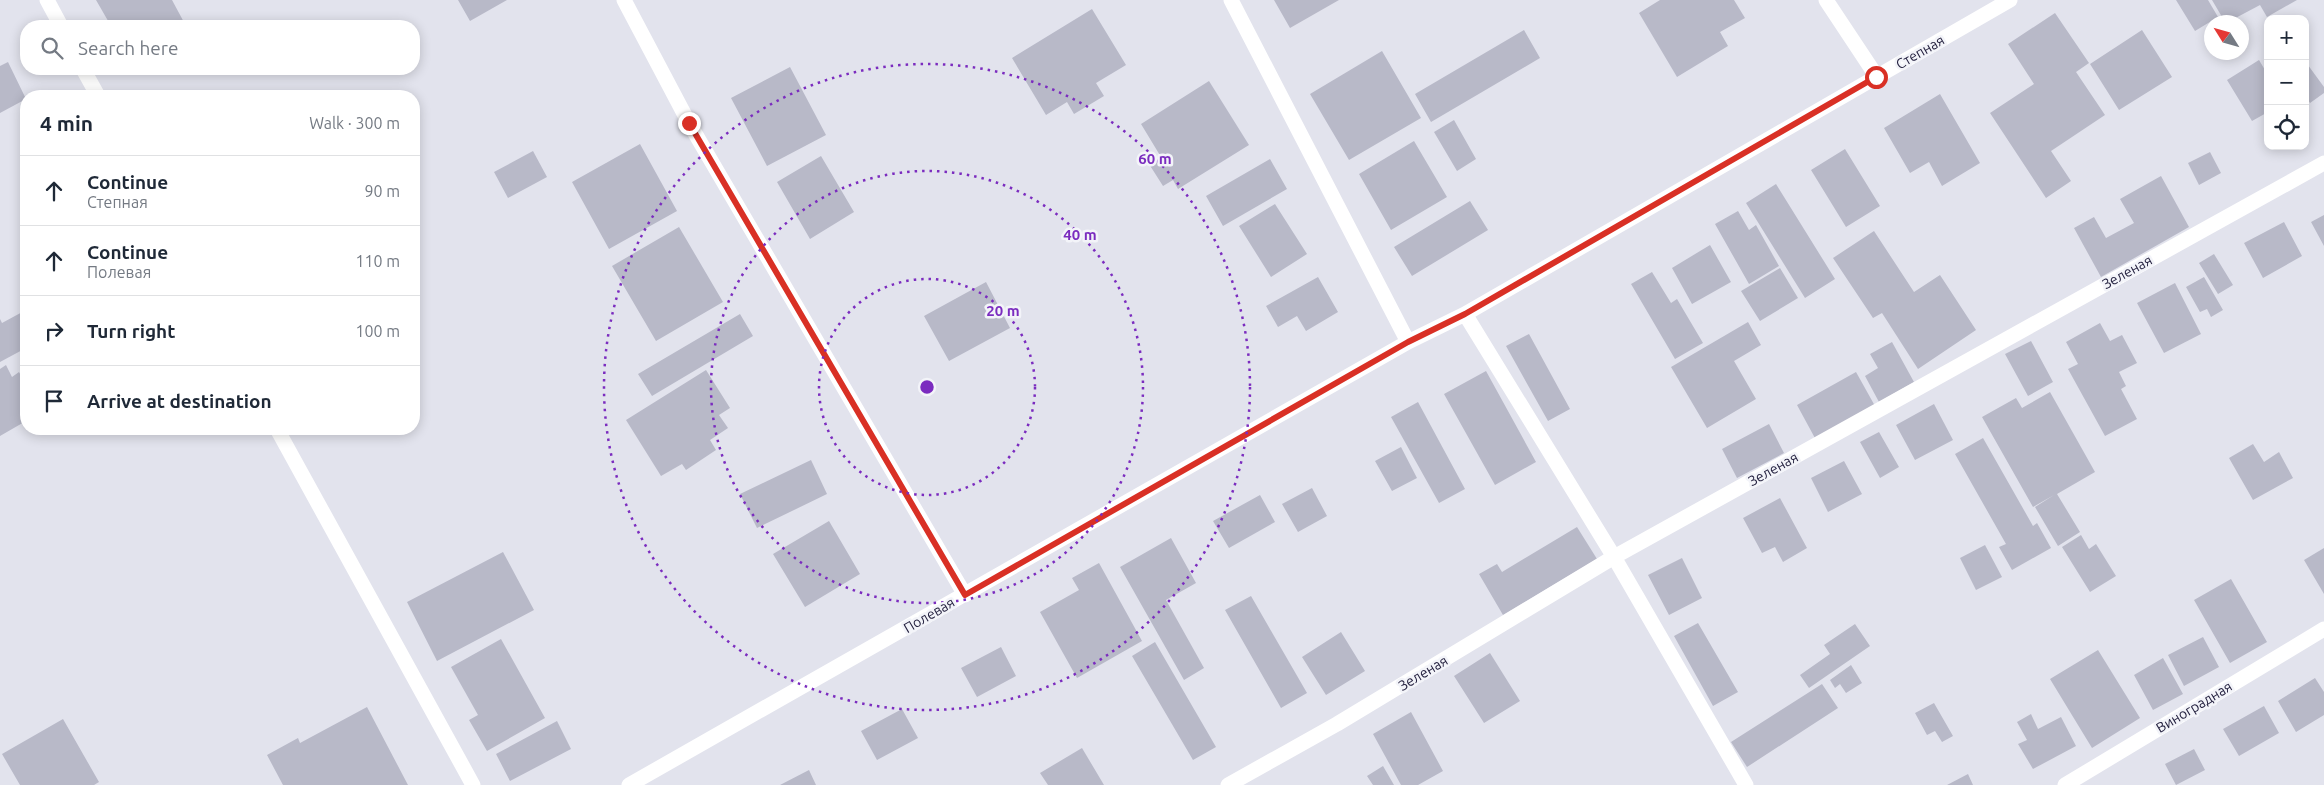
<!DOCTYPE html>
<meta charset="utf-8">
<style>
body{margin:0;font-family:Ubuntu,sans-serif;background:#f6f6f7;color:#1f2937}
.controls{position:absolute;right:15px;top:15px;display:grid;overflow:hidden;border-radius:10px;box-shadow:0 2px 12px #0003}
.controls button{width:45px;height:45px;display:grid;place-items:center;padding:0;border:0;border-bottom:1px solid #e0e1e3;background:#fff;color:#1f2937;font:25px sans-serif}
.compass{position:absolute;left:2204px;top:15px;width:45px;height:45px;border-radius:50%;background:#fff;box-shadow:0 2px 12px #0003;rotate:307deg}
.stop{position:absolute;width:15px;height:15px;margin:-11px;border:4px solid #d93025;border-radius:50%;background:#fff}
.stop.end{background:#d93025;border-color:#fff;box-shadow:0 1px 5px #0008}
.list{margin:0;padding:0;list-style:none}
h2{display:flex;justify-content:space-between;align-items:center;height:65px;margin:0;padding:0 20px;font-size:21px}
h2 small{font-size:16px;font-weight:400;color:#747a83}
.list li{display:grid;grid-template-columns:32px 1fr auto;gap:15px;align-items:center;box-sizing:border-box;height:70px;padding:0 20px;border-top:1px solid #e0e1e3}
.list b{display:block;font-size:19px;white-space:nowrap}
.list p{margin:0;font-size:16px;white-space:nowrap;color:#747a83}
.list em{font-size:16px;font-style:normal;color:#747a83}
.icon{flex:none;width:28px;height:28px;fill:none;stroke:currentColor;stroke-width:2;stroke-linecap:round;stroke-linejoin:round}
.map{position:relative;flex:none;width:2324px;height:785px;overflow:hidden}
.search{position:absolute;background:#fff;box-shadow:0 2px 12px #0003;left:20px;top:20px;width:400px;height:55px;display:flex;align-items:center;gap:12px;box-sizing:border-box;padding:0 18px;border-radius:20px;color:#747a83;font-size:19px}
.panel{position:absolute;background:#fff;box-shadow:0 2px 12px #0003;left:20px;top:90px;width:400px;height:345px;border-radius:20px}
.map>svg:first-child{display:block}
.building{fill:#b8b9c8}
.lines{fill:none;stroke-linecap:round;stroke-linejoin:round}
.minor{stroke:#fff;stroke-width:15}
.route{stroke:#d93025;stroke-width:6}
.ring{fill:none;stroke:#7b2cbf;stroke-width:2.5;stroke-dasharray:2.5 5}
.labels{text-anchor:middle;stroke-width:5;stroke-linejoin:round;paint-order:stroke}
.street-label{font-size:14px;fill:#24213f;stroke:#f3f4f9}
.centre{fill:#7b2cbf;stroke:#f3f4f9;stroke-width:2.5}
.ring-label{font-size:15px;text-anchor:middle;font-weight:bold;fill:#7b2cbf;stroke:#f3f4f9;stroke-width:5;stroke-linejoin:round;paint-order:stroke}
</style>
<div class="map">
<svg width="2324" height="785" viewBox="0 0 2324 785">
<rect width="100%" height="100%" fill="#e2e3ed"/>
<!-- building -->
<path class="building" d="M96 0H172L186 26H111Z
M458 0H507L470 21Z
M1274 0H1339L1290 28Z
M1660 0H1734L1745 18 1720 32 1728 46 1677 77 1639 13Z
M2176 0H2208L2218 17 2195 31Z
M2212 0H2297L2267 17 2260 5 2228 22H2225Z
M1092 9 1126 65 1096 83 1104 96 1074 114 1067 102 1046 115 1012 58Z
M2055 13 2089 63 2076 72 2105 115 2051 151 2071 181 2046 198 1990 113 2034 84 2008 44Z
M1524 30 1540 58 1431 122 1415 94Z
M2142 30 2172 77 2119 110 2090 64Z
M1382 51 1421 118 1349 160 1310 94Z
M2259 60 2268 75V112L2252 121 2227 80Z
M2305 61 2324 87V93L2310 103 2305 96Z
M8 62 26 99 0 113V66Z
M790 67 826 135 767 166 731 98Z
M1209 81 1249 145 1178 189 1173 180 1163 186 1149 164 1161 157 1141 124Z
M1940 94 1980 163 1942 186 1929 162 1910 173 1884 128Z
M1454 120 1476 159 1457 171 1434 132Z
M1414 141 1447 197 1391 230 1359 174Z
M640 144 677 211 609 249 572 182Z
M1845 149 1880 206 1846 227 1811 170Z
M533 151 547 177 508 198 494 172Z
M2210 152 2221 173 2199 185 2188 163Z
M821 156 854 212 810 239 777 182Z
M1270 159 1287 189 1223 226 1206 196Z
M2161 176 2189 227 2101 277 2074 228 2094 217 2106 238 2134 223 2120 199Z
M1776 184 1835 279 1805 298 1746 203Z
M1470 201 1488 230 1412 276 1394 247Z
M1275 204 1307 254 1271 277 1239 226Z
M1738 211 1749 230 1756 225 1779 266 1749 284 1715 224Z
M2324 215V246L2311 222Z
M2284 222 2302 256 2263 278 2244 243Z
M679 227 723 302 656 341 612 266Z
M1874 231 1914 292 1940 275 1976 330 1918 369 1882 313 1873 318 1833 258Z
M1710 245 1731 282 1692 304 1672 268Z
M2214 254 2233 285 2218 294 2199 263Z
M1780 268 1798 298 1760 321 1741 291Z
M1652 272 1671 303 1677 299 1703 343 1675 359 1631 284Z
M1318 277 1338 312 1306 331 1297 316 1278 327 1266 306Z
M2204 277 2223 310 2211 317 2207 309 2200 312 2186 287Z
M986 282 1010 328 949 361 924 316Z
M2175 283 2201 334 2164 353 2137 303Z
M26 310V348L0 362V319L2 323Z
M740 314 753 336 652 396 638 374Z
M1748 322 1761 345 1734 361 1756 399 1707 428 1671 367Z
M2100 323 2110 341 2122 335 2137 363 2119 372 2126 386 2121 389 2137 419 2105 436 2068 369 2078 364 2066 342Z
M1529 334 1570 409 1548 421 1506 346Z
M2031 341 2053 382 2028 396 2005 354Z
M1892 342 1914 382 1879 402 1865 376 1878 368 1870 354Z
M6 365 12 377 19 372 26 385V421L0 436V369Z
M706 370 730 408 719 415 728 428 710 440 716 450 686 470 682 464 661 476 626 420Z
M1486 371 1536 462 1495 485 1444 394Z
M1856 372 1875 406 1816 440 1797 405Z
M2050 392 2095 472 2057 494 2080 532 2058 546 2035 507 2054 495 2033 507 1982 417 2016 398 2022 408Z
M1418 402 1465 489 1439 503 1391 417Z
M1934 404 1953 440 1915 460 1896 425Z
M1769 424 1784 453 1737 478 1722 449Z
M1879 432 1899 467 1880 478 1860 442Z
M1983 438 2033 526 2037 523 2051 548 2012 570 1999 547 2006 544 1955 454Z
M2253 444 2264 462 2279 452 2293 478 2253 500 2229 458Z
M1401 447 1417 478 1392 491 1375 461Z
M811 460 827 494 757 528 740 494Z
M1844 461 1862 494 1828 512 1811 478Z
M1312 488 1327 516 1298 532 1282 504Z
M1260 495 1275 522 1229 548 1213 521Z
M1780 498 1807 548 1783 562 1775 547 1762 553 1743 518Z
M829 521 860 574 805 607 773 554Z
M1577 527 1597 559 1503 615 1479 574 1497 564 1502 572Z
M2081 535 2089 549 2096 544 2116 576 2090 592 2062 547Z
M1171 538 1196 583 1166 600 1204 668 1184 680 1120 567Z
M1985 545 2002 577 1976 590 1960 558Z
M2324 548V594L2304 560Z
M503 552 534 610 437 661 407 602Z
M1682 558 1702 598 1669 615 1648 575Z
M1099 563 1142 641 1077 678 1040 612 1079 590 1072 578Z
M2231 579 2267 642 2230 663 2194 600Z
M1251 596 1307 693 1281 708 1225 610Z
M1698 623 1738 692 1713 706 1674 636Z
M1855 624 1870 646 1809 688 1800 675 1830 654 1824 645Z
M1341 632 1365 671 1326 695 1302 657Z
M2203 637 2219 667 2184 686 2168 655Z
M501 639 545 718 487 751 469 720 478 715 451 667Z
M1155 642 1216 747 1193 760 1132 656Z
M1001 647 1016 676 977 697 961 668Z
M2098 650 2140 718 2092 748 2050 679Z
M1490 653 1520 701 1484 723 1454 676Z
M2163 658 2183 694 2153 710 2134 675Z
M1851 665 1862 683 1846 693 1840 684 1835 688 1830 680Z
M2315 678 2324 692V715L2296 732 2278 701Z
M1822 684 1838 708 1747 767 1731 742Z
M1934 703 1953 736 1942 742 1935 731 1927 735 1915 713Z
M2264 706 2279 733 2239 756 2223 729Z
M367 707 408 785H283L267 755 298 738 300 743Z
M902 709 918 738 877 760 861 731Z
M1411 712 1443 771 1418 785H1401L1373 734Z
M2031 714 2038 729 2061 717 2076 746 2033 769 2018 744 2027 740 2017 722Z
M63 719 99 782 94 785H20L2 754Z
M557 721 571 749 510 781 496 754Z
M1082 748 1104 785H1048L1040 773Z
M2194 749 2205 770 2176 785 2165 764Z
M1383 766 1394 785H1373L1367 776Z
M809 770 816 785H780Z
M1968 774 1973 785H1947Z"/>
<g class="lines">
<!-- minor -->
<path class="minor" d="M47 0 61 26
M624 0 689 123 965 595
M1231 0 1408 342
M1826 0 1877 77
M83 69 98 96
M1465 314 1614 557 1746 785
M277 429 473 785
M629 785 1408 342 1465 314 2010 0
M1228 785 1337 724 1614 557 2324 163
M2065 785 2324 629"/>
</g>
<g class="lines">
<!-- route -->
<path class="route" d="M689 123 965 595 1408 342 1465 314 1876 77"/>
</g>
<!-- distance rings -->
<g class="ring">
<circle cx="927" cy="387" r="108"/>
<circle cx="927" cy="387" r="216"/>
<circle cx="927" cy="387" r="323"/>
</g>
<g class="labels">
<!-- street labels -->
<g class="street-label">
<text transform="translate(1920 52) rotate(-30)" y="5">Степная</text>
<text transform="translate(2127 272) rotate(-29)" y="5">Зеленая</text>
<text transform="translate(1773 469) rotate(-29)" y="5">Зеленая</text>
<text transform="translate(929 615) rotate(-30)" y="5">Полевая</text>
<text transform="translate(1423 673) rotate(-31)" y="5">Зеленая</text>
<text transform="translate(2194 707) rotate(-31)" y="5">Виноградная</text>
</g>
</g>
<circle cx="927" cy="387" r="8" class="centre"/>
<g class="ring-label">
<text x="1155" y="164">60 m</text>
<text x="1080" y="240">40 m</text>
<text x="1003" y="316">20 m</text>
</g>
</svg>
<div class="controls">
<button>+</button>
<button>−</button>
<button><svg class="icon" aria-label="locate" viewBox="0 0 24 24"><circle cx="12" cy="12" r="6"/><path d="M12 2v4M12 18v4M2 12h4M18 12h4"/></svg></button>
</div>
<svg class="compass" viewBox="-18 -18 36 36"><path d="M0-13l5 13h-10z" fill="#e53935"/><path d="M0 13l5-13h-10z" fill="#747a83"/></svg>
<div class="stop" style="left:1876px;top:77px"></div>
<div class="stop end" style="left:689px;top:123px"></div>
<div class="search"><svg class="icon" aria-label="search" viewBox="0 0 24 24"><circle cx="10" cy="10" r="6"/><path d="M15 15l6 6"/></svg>Search here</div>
<section class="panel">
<h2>4 min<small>Walk · 300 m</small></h2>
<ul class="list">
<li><svg class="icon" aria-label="ahead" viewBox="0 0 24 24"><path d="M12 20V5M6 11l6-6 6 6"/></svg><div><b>Continue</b><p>Степная</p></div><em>90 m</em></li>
<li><svg class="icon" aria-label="ahead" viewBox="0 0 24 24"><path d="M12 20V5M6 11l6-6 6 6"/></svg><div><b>Continue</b><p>Полевая</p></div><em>110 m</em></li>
<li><svg class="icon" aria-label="right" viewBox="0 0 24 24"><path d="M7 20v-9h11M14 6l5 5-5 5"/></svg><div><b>Turn right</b></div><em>100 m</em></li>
<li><svg class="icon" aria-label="arrive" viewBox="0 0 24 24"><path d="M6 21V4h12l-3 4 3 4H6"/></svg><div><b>Arrive at destination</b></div></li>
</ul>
</section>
</div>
